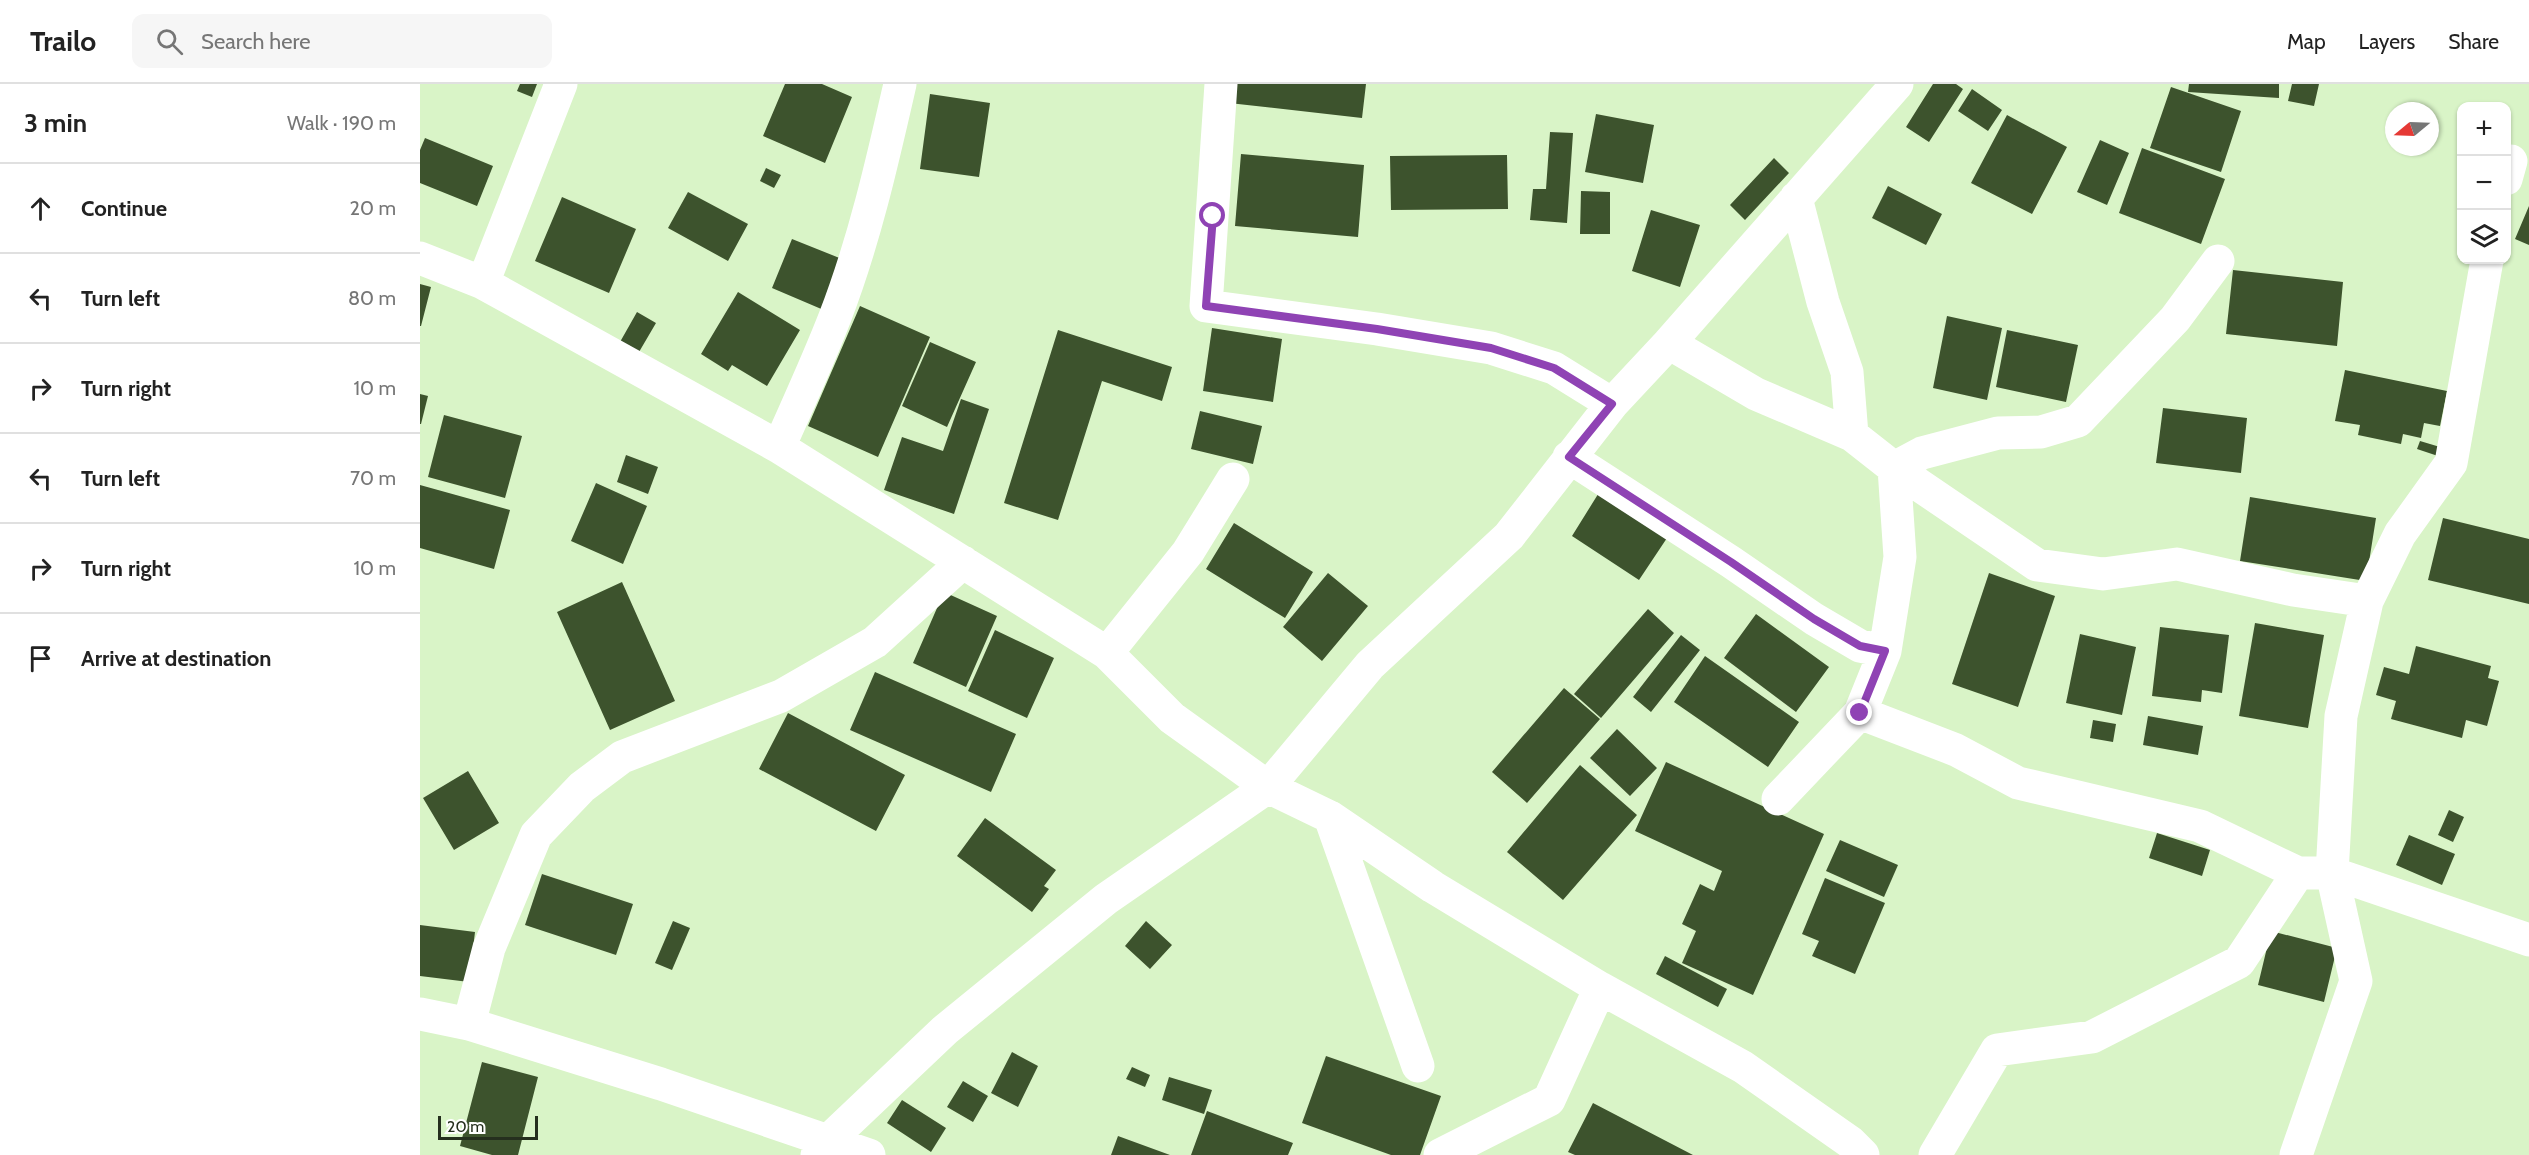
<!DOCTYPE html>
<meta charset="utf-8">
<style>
body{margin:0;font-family:Cabin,sans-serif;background:#f6f6f6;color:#222}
.controls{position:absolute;right:18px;top:18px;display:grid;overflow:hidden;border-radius:12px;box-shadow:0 2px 4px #0004}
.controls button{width:54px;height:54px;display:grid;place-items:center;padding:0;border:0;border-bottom:2px solid #e0e0e0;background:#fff;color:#222;font:30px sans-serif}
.compass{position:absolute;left:1965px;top:18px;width:54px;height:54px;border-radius:50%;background:#fff;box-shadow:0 2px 4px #0004;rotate:251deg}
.scale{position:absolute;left:18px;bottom:15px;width:100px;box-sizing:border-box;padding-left:6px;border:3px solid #252f1e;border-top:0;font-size:16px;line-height:21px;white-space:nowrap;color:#252f1e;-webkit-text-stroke:4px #fff;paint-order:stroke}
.stop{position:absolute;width:18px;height:18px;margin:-14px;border:4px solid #8f43b4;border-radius:50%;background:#fff}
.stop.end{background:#8f43b4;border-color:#fff;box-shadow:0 2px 6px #0008}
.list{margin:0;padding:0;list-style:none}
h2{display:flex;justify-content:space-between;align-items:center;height:78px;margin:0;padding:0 24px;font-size:26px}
h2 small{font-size:20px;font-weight:400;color:#767676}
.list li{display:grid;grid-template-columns:39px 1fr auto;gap:18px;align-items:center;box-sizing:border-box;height:90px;padding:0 24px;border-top:2px solid #e0e0e0}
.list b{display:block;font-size:22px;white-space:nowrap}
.list em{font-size:20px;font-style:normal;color:#767676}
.icon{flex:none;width:33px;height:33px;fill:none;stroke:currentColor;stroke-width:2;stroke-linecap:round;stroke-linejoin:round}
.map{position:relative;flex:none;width:2109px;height:1071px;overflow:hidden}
header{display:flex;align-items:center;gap:36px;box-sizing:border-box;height:84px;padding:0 30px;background:#fff;border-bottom:2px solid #e0e0e0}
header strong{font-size:28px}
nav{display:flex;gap:33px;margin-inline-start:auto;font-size:21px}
.search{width:420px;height:54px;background:#f6f6f6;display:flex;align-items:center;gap:15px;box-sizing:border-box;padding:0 21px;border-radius:12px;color:#767676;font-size:22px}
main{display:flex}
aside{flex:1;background:#fff}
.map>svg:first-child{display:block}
.building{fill:#3d532d}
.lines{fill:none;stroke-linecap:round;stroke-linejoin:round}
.minor{stroke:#fff;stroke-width:33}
.route{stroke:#8f43b4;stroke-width:8}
</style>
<header>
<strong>Trailo</strong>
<div class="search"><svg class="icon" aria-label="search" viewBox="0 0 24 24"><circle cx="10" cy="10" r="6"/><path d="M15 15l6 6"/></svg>Search here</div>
<nav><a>Map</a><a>Layers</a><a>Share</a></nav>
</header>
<main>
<aside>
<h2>3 min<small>Walk · 190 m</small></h2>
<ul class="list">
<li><svg class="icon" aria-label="ahead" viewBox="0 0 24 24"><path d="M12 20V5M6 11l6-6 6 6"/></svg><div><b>Continue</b></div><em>20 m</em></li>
<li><svg class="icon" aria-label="left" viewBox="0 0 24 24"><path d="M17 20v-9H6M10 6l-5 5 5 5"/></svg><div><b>Turn left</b></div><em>80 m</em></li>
<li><svg class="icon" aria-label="right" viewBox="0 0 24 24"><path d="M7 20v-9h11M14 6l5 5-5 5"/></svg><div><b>Turn right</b></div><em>10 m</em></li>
<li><svg class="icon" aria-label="left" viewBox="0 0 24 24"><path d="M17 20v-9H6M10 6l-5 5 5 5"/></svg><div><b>Turn left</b></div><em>70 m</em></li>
<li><svg class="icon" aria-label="right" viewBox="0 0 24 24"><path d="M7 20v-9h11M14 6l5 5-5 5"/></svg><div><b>Turn right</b></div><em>10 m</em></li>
<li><svg class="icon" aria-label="arrive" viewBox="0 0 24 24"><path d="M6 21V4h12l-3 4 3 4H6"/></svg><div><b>Arrive at destination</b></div></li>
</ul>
</aside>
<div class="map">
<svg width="2109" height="1071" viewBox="0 0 2109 1071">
<rect width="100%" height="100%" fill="#d9f4c7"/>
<!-- building -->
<path class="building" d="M100 0H117L112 13 97 7Z
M365 0H402L432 13 405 79 343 52Z
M811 0H946L942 34 809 19Z
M1513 0H1536L1543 5 1509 58 1486 43Z
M1769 0H1859V14L1768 8Z
M1872 0H1899L1894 22 1868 17Z
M1751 3 1821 27 1801 88 1730 64Z
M1552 5 1582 26 1568 47 1538 27Z
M510 10 570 19 559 93 500 85Z
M1176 30 1234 41 1223 99 1165 88Z
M1587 31 1647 63 1612 130 1551 99Z
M1130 48 1153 49 1147 139 1110 136 1113 105H1126Z
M5 54 73 82 57 122 0 99V66Z
M1680 56 1709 69 1687 121 1657 108Z
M1722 64 1805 95 1781 160 1699 129Z
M821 70 944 81 938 153 815 142Z
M1087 71 1088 125 971 126 970 72Z
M1354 74 1369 89 1325 136 1310 121Z
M346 84 361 91 354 104 340 97Z
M1468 102 1522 130 1506 161 1452 134Z
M1161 107 1190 108V150H1160Z
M268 108 328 140 308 177 248 144Z
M142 113 216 145 189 209 115 177Z
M2109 122V161L2095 155Z
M1231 126 1280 141 1260 203 1212 187Z
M372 155 427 177 406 227 352 204Z
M1813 186 1923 198 1917 262 1806 250Z
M0 200 11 203 1 242H0Z
M318 208 380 246 347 302 312 281 308 287 281 270Z
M440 222 510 253 458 373 388 342Z
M217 228 236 239 219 268 200 258Z
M1527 232 1582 244 1567 316 1513 304Z
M792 244 862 255 853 318 783 307Z
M638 246 752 283 742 317 682 297 638 436 584 419Z
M1587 246 1658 261 1646 318 1576 303Z
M510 258 556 278 527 343 482 322Z
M1925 286 2027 307 2020 342 2004 339 2001 354 1983 350 1981 360 1938 351 1940 341 1915 337Z
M0 310 8 312 1 340H0Z
M541 315 569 325 534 430 464 406 482 353 523 367Z
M1743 324 1827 334 1821 389 1736 379Z
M780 327 842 342 833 380 771 365Z
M24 331 102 352 85 414 8 393Z
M2000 357 2020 363 2018 372 1997 365Z
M206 371 238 383 228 410 197 398Z
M176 399 227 422 203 480 151 457Z
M0 401 90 426 74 485 0 464Z
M1180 407 1249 451 1219 496 1152 452Z
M1830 413 1956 434 1946 497 1820 477Z
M2023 434 2109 455V520L2008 496Z
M814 439 893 488 865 534 786 485Z
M908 489 948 522 902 577 863 543Z
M1569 489 1635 512 1598 623 1532 600Z
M202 498 255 617 190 646 137 528Z
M524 508 577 532 546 603 493 579Z
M1228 525 1254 549 1181 634 1154 610Z
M1336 530 1409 583 1376 628 1304 574Z
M1835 539 1904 551 1888 644 1819 632Z
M1740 543 1809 551 1802 609 1782 606 1781 618 1732 612Z
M575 546 634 574 607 634 548 607Z
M1660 550 1716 563 1702 631 1646 619Z
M1261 551 1280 566 1231 628 1213 613Z
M1996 562 2071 582 2068 594 2079 597 2067 642 2046 636 2042 654 1971 635 1976 617 1956 611 1964 583 1989 590Z
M1285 572 1379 638 1348 683 1254 618Z
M455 588 596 650 571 708 430 646Z
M1144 604 1180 635 1107 719 1072 688Z
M368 629 485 691 456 747 339 685Z
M1728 632 1783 642 1778 671 1723 661Z
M1673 636 1696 640 1693 658 1670 654Z
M1197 645 1237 684 1210 712 1170 674Z
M1246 678 1404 750 1333 911 1262 879 1276 847 1262 840 1280 800 1294 807 1302 787 1215 747Z
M1160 681 1217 731 1143 816 1087 768Z
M48 687 79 739 34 766 3 714Z
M2029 726 2044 733 2033 758 2018 751Z
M565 734 636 786 624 802 629 805 612 828 537 772Z
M1737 749 1790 766 1782 792 1729 774Z
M1989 751 2035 770 2022 801 1976 781Z
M1420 756 1478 781 1464 813 1406 787Z
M122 790 213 820 196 871 105 841Z
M1405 794 1465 819 1435 890 1392 872 1399 857 1382 850Z
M253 837 270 844 252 886 235 879Z
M726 837 752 861 730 885 705 862Z
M0 841 55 848 49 898 0 892Z
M1851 847 1917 864 1904 918 1838 901Z
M1245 872 1307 905 1298 923 1236 890Z
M592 968 618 982 598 1023 571 1009Z
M906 972 1021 1012 1000 1071H971L882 1039Z
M62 978 118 993 98 1071H72L40 1062Z
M712 983 730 991 725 1003 706 995Z
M749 993 792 1006 784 1030 742 1016Z
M543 997 568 1012 553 1038 527 1023Z
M482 1016 526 1044 511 1068 467 1039Z
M1173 1019 1273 1071H1155L1148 1068Z
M787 1027 873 1059 868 1071H771Z
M698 1052 750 1071H691Z"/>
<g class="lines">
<!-- minor -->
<path class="minor" d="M801 0 786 222 957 245 1071 264 1134 284 1192 320
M2086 95 2091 77
M1376 114 1403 218 1427 288 1432 351
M0 174 63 199 359 363 687 569 752 634 848 703 910 733 1013 803 1180 904 1323 983 1430 1058 1443 1071
M1798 177 1755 235 1658 337 1621 348 1578 349 1502 369 1474 384 1617 481 1683 490 1757 480 1873 506 1947 517
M63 199 141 0
M1249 259 1336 310 1432 351 1474 384 1480 473 1465 567 1440 629 1536 666 1598 699 1780 742 1878 789H1912L2109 856
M359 363C378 320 398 277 415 233 444 158 462 79 480 0
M1149 373 1311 478 1394 535 1440 562 1465 567
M687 569 768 468 813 395
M1358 715 1440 629
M910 733 998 982
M0 930 49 940 241 1000 449 1071
M49 940 69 864 116 751 162 703 202 673 361 612 455 558 543 478
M397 1071 409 1056 525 946 686 815 848 703 950 581 1089 452 1192 320 1249 259 1477 0
M1020 1071 1129 1016 1180 904
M1515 1071 1577 966 1672 953 1819 878 1878 789
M1876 1071 1936 897 1912 789 1921 632 1947 517 1980 450 2031 379 2067 176"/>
</g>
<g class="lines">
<!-- route -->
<path class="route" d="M793 132 786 222 957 245 1071 264 1134 284 1192 320 1149 373 1311 478 1394 535 1440 562 1465 567 1440 629"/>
</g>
</svg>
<div class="controls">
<button>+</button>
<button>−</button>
<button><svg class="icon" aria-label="layers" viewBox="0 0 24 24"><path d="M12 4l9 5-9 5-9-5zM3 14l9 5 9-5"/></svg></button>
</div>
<svg class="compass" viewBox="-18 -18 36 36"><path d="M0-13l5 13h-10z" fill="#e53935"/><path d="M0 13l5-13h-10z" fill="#767676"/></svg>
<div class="scale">20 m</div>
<div class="stop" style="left:793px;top:132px"></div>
<div class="stop end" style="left:1440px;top:629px"></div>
</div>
</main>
